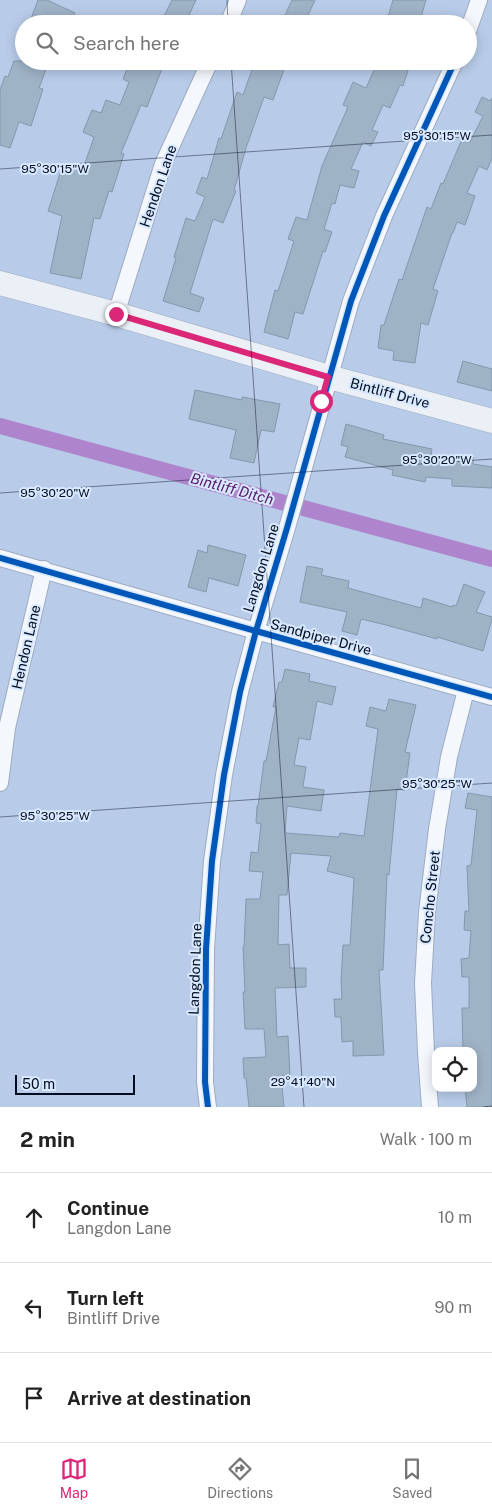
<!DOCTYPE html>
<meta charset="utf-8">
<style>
body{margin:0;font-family:"Public Sans",sans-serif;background:#f6f6f6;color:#222}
.controls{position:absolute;right:15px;bottom:15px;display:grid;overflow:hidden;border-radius:10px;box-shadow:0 2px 12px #0003}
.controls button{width:45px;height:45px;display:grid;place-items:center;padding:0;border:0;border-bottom:1px solid #e0e0e0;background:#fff;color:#222;font:25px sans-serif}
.scale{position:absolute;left:15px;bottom:12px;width:120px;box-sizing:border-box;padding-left:5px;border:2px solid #020c1e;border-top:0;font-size:14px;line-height:18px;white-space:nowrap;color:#020c1e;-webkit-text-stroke:4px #d8e8fe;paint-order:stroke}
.stop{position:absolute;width:15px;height:15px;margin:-11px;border:4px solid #db2777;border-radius:50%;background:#fff}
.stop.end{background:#db2777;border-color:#fff;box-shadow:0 1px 5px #0008}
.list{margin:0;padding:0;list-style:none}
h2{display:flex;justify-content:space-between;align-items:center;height:65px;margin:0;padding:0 20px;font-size:21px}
h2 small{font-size:16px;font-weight:400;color:#767676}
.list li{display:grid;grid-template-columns:32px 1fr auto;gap:15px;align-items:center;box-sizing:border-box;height:90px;padding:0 20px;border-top:1px solid #e0e0e0}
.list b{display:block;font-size:19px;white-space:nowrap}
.list p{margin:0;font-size:16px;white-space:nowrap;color:#767676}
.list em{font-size:16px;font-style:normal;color:#767676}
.icon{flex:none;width:28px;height:28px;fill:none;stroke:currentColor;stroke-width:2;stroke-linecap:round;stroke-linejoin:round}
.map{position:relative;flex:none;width:492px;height:1107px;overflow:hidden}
.search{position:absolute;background:#fff;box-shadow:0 2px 12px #0003;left:15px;right:15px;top:15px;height:55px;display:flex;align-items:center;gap:12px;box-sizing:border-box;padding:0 18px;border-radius:28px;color:#767676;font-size:19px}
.sheet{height:335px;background:#fff}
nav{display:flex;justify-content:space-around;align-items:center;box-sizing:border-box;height:70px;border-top:1px solid #e0e0e0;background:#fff;font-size:14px;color:#767676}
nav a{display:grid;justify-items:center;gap:2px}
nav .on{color:#db2777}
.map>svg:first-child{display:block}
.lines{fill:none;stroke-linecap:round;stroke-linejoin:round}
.canal{stroke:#ae85cc;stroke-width:16}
.building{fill:#9fb3c7;stroke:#8398ac}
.street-casing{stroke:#9dabc2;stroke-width:18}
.secondary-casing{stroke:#9dabc2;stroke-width:25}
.street{stroke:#f4f7fc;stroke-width:16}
.secondary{stroke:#ebf0f7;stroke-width:24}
.cycleway-casing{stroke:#d8e8fe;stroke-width:9}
.cycleway{stroke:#0057b8;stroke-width:6}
.route{stroke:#db2777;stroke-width:6}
.ticks{fill:none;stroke:#020c1e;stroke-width:1;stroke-opacity:0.45}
.labels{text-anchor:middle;stroke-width:4;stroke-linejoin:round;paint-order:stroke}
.street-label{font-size:14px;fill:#020c1e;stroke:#d8e8fe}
.water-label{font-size:15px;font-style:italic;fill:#57176a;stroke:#d8e8fe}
.ticks-label{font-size:12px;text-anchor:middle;fill:#020c1e;stroke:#d8e8fe;stroke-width:4;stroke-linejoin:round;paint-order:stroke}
</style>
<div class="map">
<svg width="492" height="1107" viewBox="0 0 492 1107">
<rect width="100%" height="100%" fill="#b8cce9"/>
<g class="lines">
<!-- canal -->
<path class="canal" d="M0 426 492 559"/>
</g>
<!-- building -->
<path class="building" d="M38 0H47L75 13 70 24H29Z
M172 0H196L185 24H169L162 20Z
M292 0H315L304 24H281Z
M393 0H426L419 24H386Z
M14 61H49L39 88 43 89 31 126 19 122 10 148 0 145V90L5 76 8 77Z
M130 61H165L147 107 141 105 121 153 124 154 112 192 109 191 100 219 94 218 81 279 50 273 62 216 48 211 63 164 83 169 94 137 83 132 92 110 101 113 106 100 120 105 129 82 123 79Z
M255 61H287L273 100 264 97 246 148 234 190 236 191 223 223 213 219 190 293 204 298 199 312 163 301 176 258 174 257 186 218 195 221 205 197 196 193 202 177 207 179 219 138 221 139 237 92 243 95Z
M378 61H411L403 86 400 85 390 108 383 105 372 130 378 132 371 146 363 142 351 169 359 171 354 188 340 185 335 204 332 203 324 229 332 232 325 252 323 251 303 314 295 312 288 339 264 332 275 290 278 291 294 241 288 239 296 217 307 220 322 166 348 107 343 105 353 82 366 88Z
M482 97 490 101 492 98V158L487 170 479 166 467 193 475 196 465 225 457 222 453 233H452L433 289 438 291 428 325 421 323 415 363 393 360 394 351 378 348 381 325H384L399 279 402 280 427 207 431 209 441 183 443 184 462 139 470 142 483 116 475 112Z
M463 361 492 369V391L457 382Z
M195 390 242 400V397L280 404 274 432 261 430 254 463 230 458 236 430 189 419Z
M346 424 384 435 383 439 432 449 431 455 473 457V464L492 467V488L452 486V479L426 477 425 482 392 475 393 470 345 457 348 447 341 445Z
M208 545 246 555 238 586 209 578 206 592 188 587 198 550 207 553Z
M307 566 323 569 321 575 349 581 348 588 421 608 423 598 452 607 453 605 456 606 464 584 485 592 476 612 492 617V619L483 651 437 637V639L386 625 361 619 357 635 342 631 347 612 300 602Z
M285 669 310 674 309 681 336 687 332 705 317 701 310 740 299 738 294 765 306 767 303 787 324 790 321 811 287 806 285 833 339 837 340 833 364 836 378 729 366 726 370 707 386 711 389 699 416 705 405 752 410 753 405 790 397 789 389 875 387 874 383 970H379L384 1055 353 1056V1041L342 1042 341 1017H335L334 999H342L341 980 343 945H350L354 878 327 871 331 856 291 853 287 895H279L278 945 289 944 290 968H306V987L275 988 277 1037 288 1036 290 1075 281 1076 284 1107H249L246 1078H244L243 1058 266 1057 264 1029H245L243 992H245L243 947 244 946 246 899H260L263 872 249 871 251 852 258 853 261 824 256 823 257 806H258L264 761H266L276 707H273L279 682H282Z
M468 793 492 797V1107H467L465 1088H473V1051H463L462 1008H469V977H462L461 959 469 958 471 931 464 930 465 911H469L467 866 471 865 477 810 465 808Z"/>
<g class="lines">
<!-- street casing -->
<g class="street-casing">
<path id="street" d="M228 24 238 0
M468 31 479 0
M116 314 163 164 210 61
M0 558 256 631 492 697
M0 783 7 728 44 569
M208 1107 205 1082 206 949 212 861 224 775 240 692 256 631 287 528 351 301 384 216 455 61
M430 1107 426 1052 423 983 427 913 437 829 449 757 466 690"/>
</g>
<!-- secondary casing -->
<g class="secondary-casing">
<path id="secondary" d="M0 283 116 314 329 377 492 421"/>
</g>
<!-- street -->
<use href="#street" class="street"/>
<!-- secondary -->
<use href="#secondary" class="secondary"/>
<!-- cycleway casing -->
<g class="cycleway-casing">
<path id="cycleway" d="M0 558 256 631 492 697
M208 1107 205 1082 206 949 212 861 224 775 240 692 256 631 287 528 351 301 384 216 455 61"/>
</g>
<!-- cycleway -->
<use href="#cycleway" class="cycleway"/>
</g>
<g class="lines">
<!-- route -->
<path class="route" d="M116 314 328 377 321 401"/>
</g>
<!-- ticks -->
<path class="ticks" d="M227 0 228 24M231 61 304 1107M0 169 492 135M0 493 492 459M0 817 492 783M483 1107 492 1106"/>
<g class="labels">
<!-- street labels -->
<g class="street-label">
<text transform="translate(158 186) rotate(-71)" y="5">Hendon Lane</text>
<text transform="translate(390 393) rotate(15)" y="5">Bintliff Drive</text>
<text transform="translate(261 568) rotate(-73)" y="5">Langdon Lane</text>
<text transform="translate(321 637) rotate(15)" y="5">Sandpiper Drive</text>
<text transform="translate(26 647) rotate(-77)" y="5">Hendon Lane</text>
<text transform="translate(430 897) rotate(-84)" y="5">Concho Street</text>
<text transform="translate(195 969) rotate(-88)" y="5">Langdon Lane</text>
</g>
<!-- water labels -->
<g class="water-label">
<text transform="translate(232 489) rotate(15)" y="5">Bintliff Ditch</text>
</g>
</g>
<g class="ticks-label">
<text x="437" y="140">95°30'15"W</text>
<text x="55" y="173">95°30'15"W</text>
<text x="437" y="464">95°30'20"W</text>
<text x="55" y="497">95°30'20"W</text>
<text x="437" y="788">95°30'25"W</text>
<text x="55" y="820">95°30'25"W</text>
<text x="303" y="1086">29°41'40"N</text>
</g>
</svg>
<div class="controls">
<button><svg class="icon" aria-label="locate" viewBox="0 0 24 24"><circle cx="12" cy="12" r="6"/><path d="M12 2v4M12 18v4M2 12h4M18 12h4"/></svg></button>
</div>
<div class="scale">50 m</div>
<div class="stop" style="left:321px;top:401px"></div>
<div class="stop end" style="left:116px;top:314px"></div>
<div class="search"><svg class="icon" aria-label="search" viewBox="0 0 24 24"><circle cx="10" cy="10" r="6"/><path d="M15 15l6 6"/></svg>Search here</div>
</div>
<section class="sheet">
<h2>2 min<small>Walk · 100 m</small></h2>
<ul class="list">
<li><svg class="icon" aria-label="ahead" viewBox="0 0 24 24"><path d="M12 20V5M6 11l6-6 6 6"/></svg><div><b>Continue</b><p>Langdon Lane</p></div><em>10 m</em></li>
<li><svg class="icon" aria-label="left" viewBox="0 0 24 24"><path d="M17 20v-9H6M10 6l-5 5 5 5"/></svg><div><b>Turn left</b><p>Bintliff Drive</p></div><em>90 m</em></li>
<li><svg class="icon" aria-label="arrive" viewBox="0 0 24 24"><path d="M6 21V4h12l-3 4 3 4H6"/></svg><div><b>Arrive at destination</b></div></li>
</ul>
</section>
<nav>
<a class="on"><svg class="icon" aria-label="map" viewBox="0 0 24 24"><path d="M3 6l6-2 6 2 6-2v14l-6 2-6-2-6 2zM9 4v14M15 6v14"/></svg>Map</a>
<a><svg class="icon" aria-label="directions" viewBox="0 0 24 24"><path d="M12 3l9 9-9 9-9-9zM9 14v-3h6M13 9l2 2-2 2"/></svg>Directions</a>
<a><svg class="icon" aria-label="saved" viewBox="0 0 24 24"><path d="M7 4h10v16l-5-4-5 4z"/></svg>Saved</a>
</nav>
